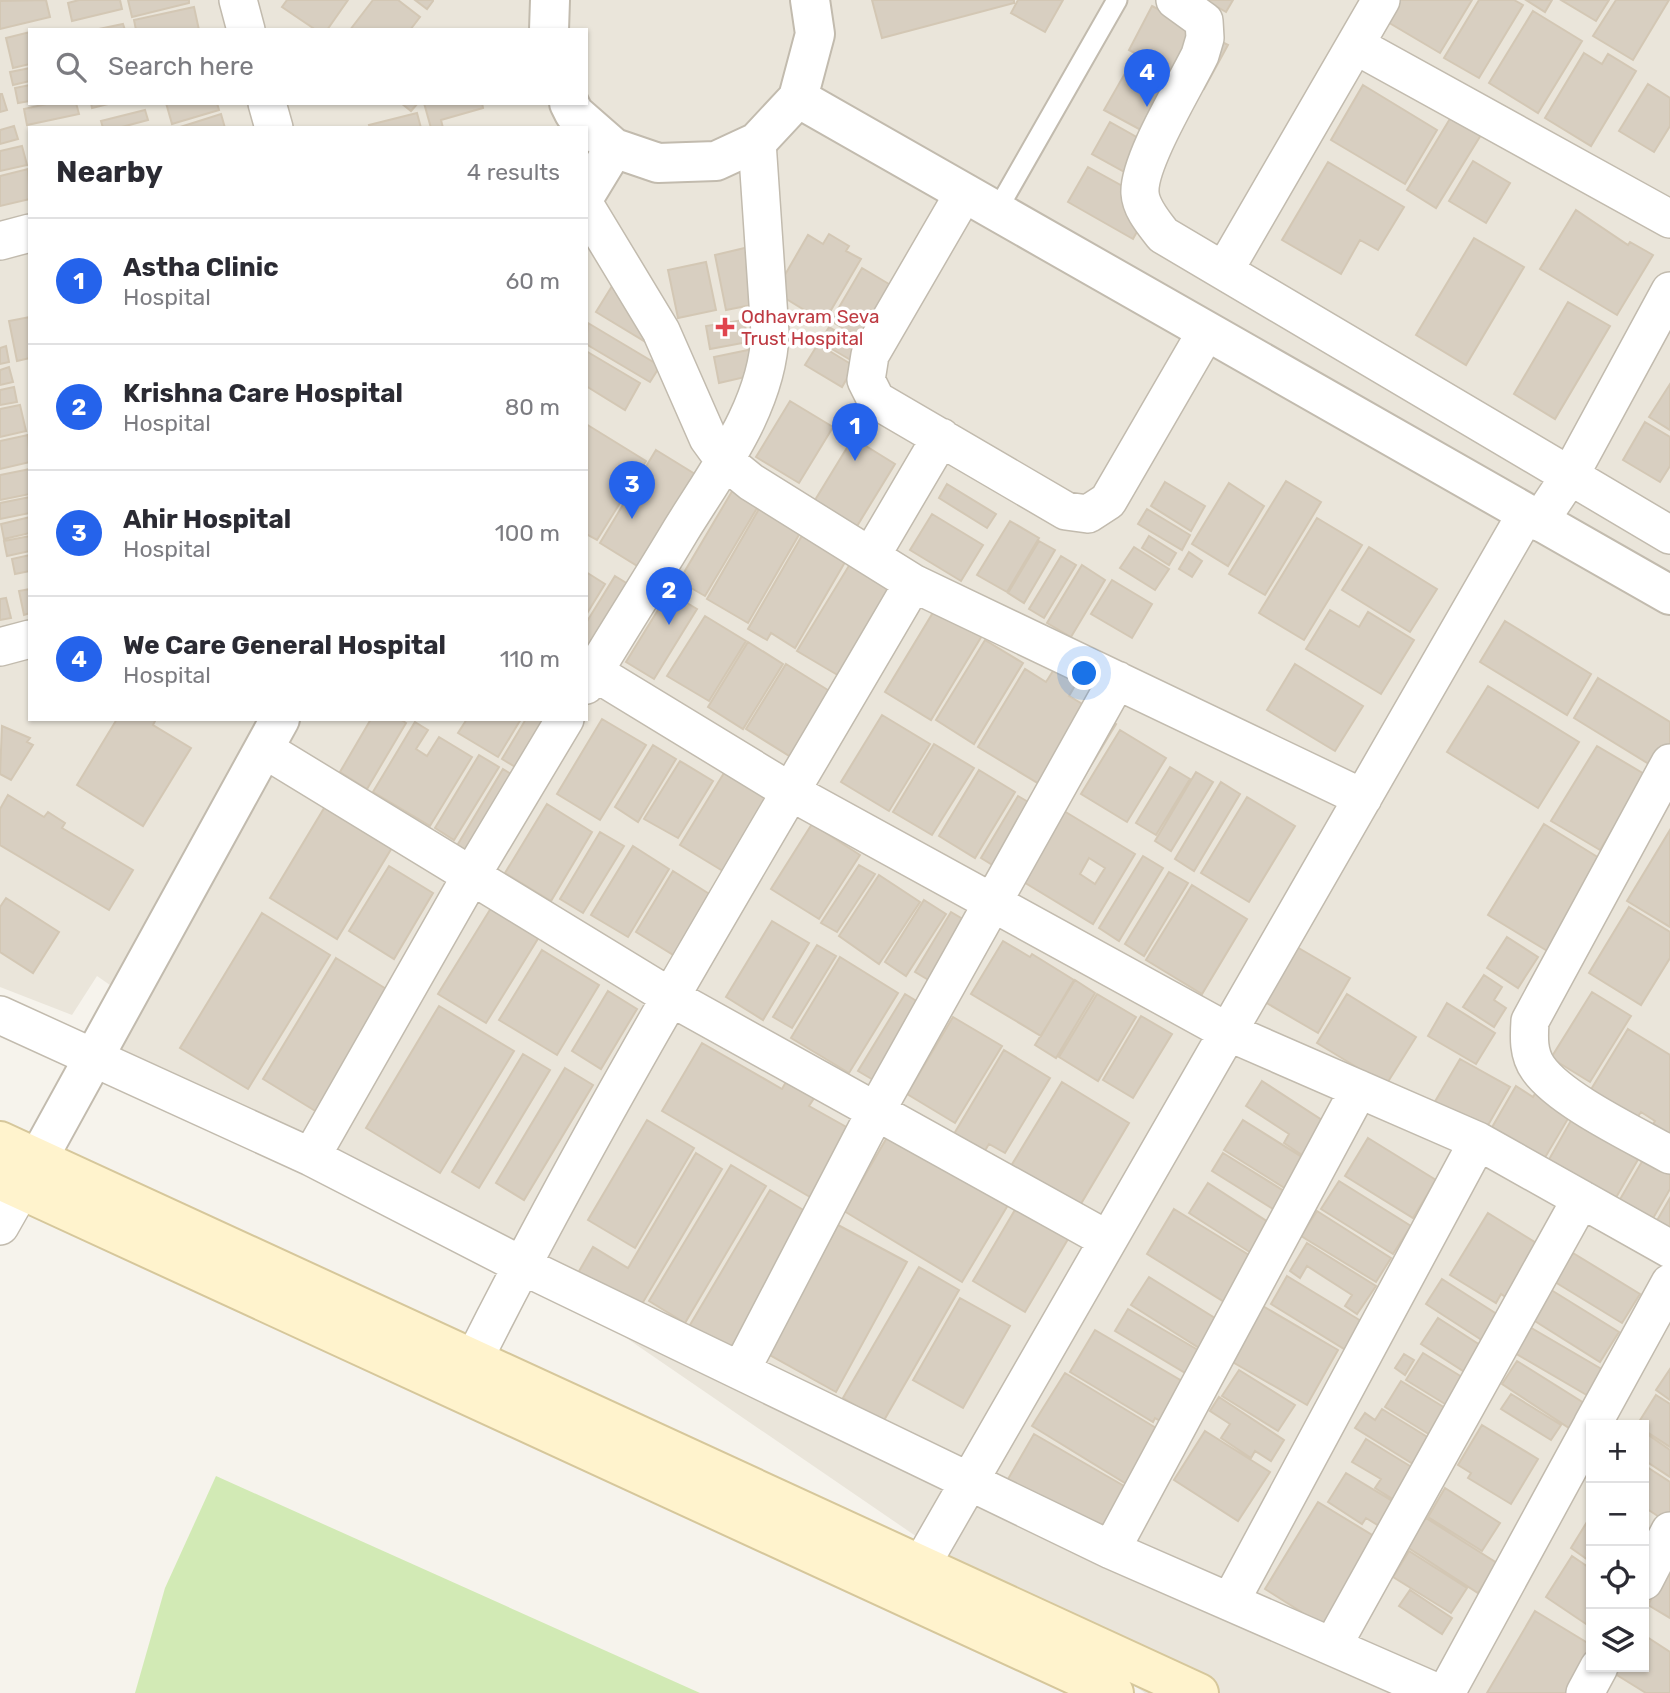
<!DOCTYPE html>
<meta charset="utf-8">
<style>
body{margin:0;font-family:Rubik,sans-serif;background:#f2f2f3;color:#2b2b33}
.controls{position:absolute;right:21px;bottom:21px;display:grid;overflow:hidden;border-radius:0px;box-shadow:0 2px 5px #0004}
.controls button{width:63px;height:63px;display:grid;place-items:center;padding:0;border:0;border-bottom:2px solid #e1e1e2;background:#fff;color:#2b2b33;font:35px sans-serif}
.you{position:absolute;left:1085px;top:674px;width:24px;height:24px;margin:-18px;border:5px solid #fff;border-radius:50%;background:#1a73e8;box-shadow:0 0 0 10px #1a73e833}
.badge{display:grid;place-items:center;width:46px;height:46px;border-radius:50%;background:#2563eb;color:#fff;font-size:23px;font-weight:700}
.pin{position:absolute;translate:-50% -58px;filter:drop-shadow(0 2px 4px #0008)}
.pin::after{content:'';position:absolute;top:37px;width:24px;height:21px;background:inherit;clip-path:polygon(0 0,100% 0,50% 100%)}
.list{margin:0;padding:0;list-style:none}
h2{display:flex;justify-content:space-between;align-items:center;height:91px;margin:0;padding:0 28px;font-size:30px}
h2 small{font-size:23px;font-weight:400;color:#7c7c81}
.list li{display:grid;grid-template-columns:46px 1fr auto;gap:21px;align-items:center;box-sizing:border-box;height:126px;padding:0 28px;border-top:2px solid #e1e1e2}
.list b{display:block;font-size:26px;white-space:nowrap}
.list p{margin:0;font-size:23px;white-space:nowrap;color:#7c7c81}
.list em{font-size:23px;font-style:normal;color:#7c7c81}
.icon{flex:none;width:38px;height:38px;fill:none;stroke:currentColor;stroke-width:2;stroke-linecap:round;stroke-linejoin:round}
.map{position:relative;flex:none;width:1670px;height:1693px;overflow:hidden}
.search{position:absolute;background:#fff;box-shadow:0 2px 5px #0004;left:28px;top:28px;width:560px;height:77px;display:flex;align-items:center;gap:18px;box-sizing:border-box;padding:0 24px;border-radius:0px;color:#7c7c81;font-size:26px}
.panel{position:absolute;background:#fff;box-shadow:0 2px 5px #0004;left:28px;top:126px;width:560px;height:595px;border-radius:0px}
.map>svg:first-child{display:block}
.residential{fill:#eae5da;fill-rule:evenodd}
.green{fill:#d2eab5}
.building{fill:#d8cfc1;stroke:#d3c7b4;stroke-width:2;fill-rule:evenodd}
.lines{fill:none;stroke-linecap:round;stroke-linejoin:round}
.service-casing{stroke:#c2bbae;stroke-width:23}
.minor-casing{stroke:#c2bbae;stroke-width:40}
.tertiary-casing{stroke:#c2bbae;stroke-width:42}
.secondary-casing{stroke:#d6c79b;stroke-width:42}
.service{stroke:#fff;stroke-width:19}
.minor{stroke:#fff;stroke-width:37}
.tertiary{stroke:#fff;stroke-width:38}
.secondary{stroke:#fff3cd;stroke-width:38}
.health-dot{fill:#e0444e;stroke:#fff;stroke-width:2.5}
.labels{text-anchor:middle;stroke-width:7;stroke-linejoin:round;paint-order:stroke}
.health-label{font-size:19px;fill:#be3a42;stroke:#fff;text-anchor:start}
</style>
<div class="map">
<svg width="1670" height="1693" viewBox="0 0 1670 1693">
<rect width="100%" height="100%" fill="#f6f3ec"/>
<!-- residential -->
<path class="residential" d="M0 0H1670V1693H1145L568 1298 113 1057 143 1008 97 976 72 1015 0 987ZM30 30H586V103H30ZM30 128H586V719H30ZM1591 1425H1644V1667H1591Z"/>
<!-- green -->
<path class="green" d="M216 1476 700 1693H135L165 1588Z"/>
<!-- building -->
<path class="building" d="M46 0 50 17 0 29V1Z
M79 0H120L122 9 72 21 68 3Z
M128 0H189V3L132 17Z
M287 0H348L327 30H316L282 7Z
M373 0H398L420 17 410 30H350Z
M415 0H433V1L427 9Z
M872 0H1014V3L882 38Z
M1018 0H1063L1045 32 1011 13Z
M1205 0H1233L1226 12Z
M1399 0H1472L1440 53 1386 21Z
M1479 0H1514L1523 5 1479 78 1444 58Z
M1526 0H1552L1545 12Z
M1561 0H1609L1596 21Z
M1616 0H1669L1633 60 1593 36Z
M1152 6 1228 45 1204 89 1129 50Z
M194 7 199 30H136L134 20Z
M1533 11 1582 41 1538 113 1489 83Z
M123 24 125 30H94Z
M30 32V64L13 68 6 38Z
M1584 53 1602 64 1608 54 1636 71 1591 146 1545 118Z
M30 68V81L13 85 10 72Z
M1128 68 1184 100 1161 141 1104 110Z
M1648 84 1670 98V126L1654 152 1619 131Z
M30 85V101L18 103 15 88Z
M1363 85 1437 130 1405 184 1331 140Z
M0 94H2L7 110 0 112Z
M51 103H76L79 114 27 125 24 109Z
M91 103H112L92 108Z
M166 103H217L219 110 172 124Z
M401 103H418L411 111Z
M424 103H482L483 108 441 120 443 128H431Z
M145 110 148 120 118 128H103L101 121Z
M1454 112 1484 130 1436 208 1407 190Z
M417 113 421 128H370L369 125Z
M221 114 225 128H177Z
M1110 122 1163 152 1146 184 1092 154Z
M14 126 18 139 0 144V130Z
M22 146 27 165 0 171V151Z
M1473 161 1510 183 1486 223 1449 201Z
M1328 162 1404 207 1378 250 1360 240 1341 274 1282 240Z
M1088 167 1153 203 1133 239 1068 202Z
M28 169 30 199 0 206V176Z
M1576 210 1628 245 1630 242 1653 255 1617 315 1540 269Z
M829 234 849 246 846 251 861 259 824 322 775 292 808 235 823 244Z
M1474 238 1524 267 1466 365 1416 335Z
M753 246 766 302 726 310 715 255Z
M706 262 716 310 678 318 668 270Z
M862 268 899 290 868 343 831 321Z
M612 286 670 320 654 347 596 312Z
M1568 302 1610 326 1555 419 1514 394Z
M30 317V358L17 361 9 321Z
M744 320 748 342 710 349 706 326Z
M588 323 660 366 650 382 586 344Z
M829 327 863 347 854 362 820 342Z
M818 344 854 366 842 387 805 365Z
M6 346 9 362 0 364V348Z
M753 349 758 374 719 383 714 357Z
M586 351 640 383 625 410 586 386Z
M9 367 13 382 0 385V370Z
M1670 384V430L1649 417Z
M14 387 17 402 0 405V390Z
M790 401 833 427 799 483 756 457Z
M20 405 26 431 0 437V409Z
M1645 422 1670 437V466L1660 482 1623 460Z
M586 424 646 461 597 540 586 534Z
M28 435 30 462 0 469V441Z
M853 438 895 464 854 531 812 505Z
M656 450 708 482 652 575 600 543Z
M30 469V494L0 500V475Z
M1286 481 1321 502 1265 595 1229 574Z
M1165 482 1205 506 1191 531 1151 506Z
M1229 483 1264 506 1228 566 1192 544Z
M947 484 996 514 987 528 939 498Z
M734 488 760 503 705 596 679 581Z
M30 497V513L0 519V503Z
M763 502 804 526 748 623 707 599Z
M1147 509 1190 535 1182 550 1138 524Z
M932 514 983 545 961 581 910 550Z
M30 517V533L4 539 1 524Z
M1317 518 1362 545 1304 640 1259 613Z
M1010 521 1039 538 1007 592 977 575Z
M807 527 848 557 795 648 771 633 767 640 748 629Z
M30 536V551L7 556 4 541Z
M1149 536 1176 553 1169 565 1142 548Z
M1039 541 1055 550 1024 603 1008 593Z
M1134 547 1169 569 1155 590 1120 568Z
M1369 547 1437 589 1410 632 1342 590Z
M1189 552 1202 561 1192 577 1179 569Z
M30 555V571L15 574 12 559Z
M1061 556 1076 565 1044 618 1029 609Z
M850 564 898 593 846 680 797 651Z
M1082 565 1105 580 1071 637 1047 623Z
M586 572 605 584 586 615Z
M615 576 641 592 602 656 586 646V623Z
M1112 580 1152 604 1132 638 1091 614Z
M30 589V613L24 615 19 591Z
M669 592 697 609 654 679 626 662Z
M6 598 11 618 0 620V599Z
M937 606 983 634 931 720 885 692Z
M1330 610 1359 627 1368 612 1414 640 1381 694 1306 649Z
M705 616 746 641 709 701 667 676Z
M1505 621 1591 674 1567 715 1480 662Z
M985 640 1023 663 974 744 936 720Z
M748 642 783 664 743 729 708 707Z
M786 664 831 692 791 757 746 729Z
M1295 664 1363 706 1335 751 1267 710Z
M1055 668 1077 682 1069 696 1116 724 1069 802 978 747 1025 669 1046 682Z
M1598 678 1670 722V749L1657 769 1574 718Z
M1488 686 1579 742 1538 808 1447 752Z
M882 715 930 744 889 811 841 782Z
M117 719H156L153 725 191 748 143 826 77 785Z
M371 719H400L406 723 367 789 340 772Z
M467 719H521L498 757 458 733Z
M526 719H570L535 779 502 759Z
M602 719 646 745 600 820 557 794Z
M415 722 428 730 416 749 427 756 439 737 472 757 430 826 373 792Z
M2 726 30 738 27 742 33 745 11 780 0 774Z
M1120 730 1166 758 1127 822 1081 794Z
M934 744 974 768 932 835 893 812Z
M653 745 676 759 638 822 615 807Z
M1597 746 1646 775 1600 850 1551 821Z
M479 755 499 767 454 840 435 828Z
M680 761 713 781 678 838 644 819Z
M1170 767 1190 779 1156 835 1136 823Z
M727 768 778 799 731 876 680 845Z
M503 769 533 788 485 867 455 849Z
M979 770 1015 792 975 858 939 836Z
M1196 772 1213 782 1171 851 1155 841Z
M1221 782 1240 794 1194 871 1175 859Z
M8 795 44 817 48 812 65 823 62 828 133 870 109 910 0 845V809Z
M1018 796 1049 814 1012 877 981 858Z
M1247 797 1295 826 1249 902 1201 873Z
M547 804 592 832 551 901 505 873Z
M326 805 393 846 337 939 270 898Z
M1064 811 1135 854 1093 924 1022 881ZM1089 858 1105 868 1095 884 1080 874Z
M812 824 860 855 819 919 771 889Z
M1544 824 1604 861 1549 952 1488 915Z
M1670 830V927L1627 901Z
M600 832 624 846 583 913 560 899Z
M633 846 669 869 628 937 591 915Z
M1143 856 1163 868 1119 941 1099 928Z
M859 865 875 874 837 932 821 923Z
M389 866 433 893 394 959 349 931Z
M673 871 711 895 675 956 636 932Z
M1169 872 1188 883 1144 956 1125 944Z
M879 875 920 902 879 964 839 936Z
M1192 885 1247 919 1202 994 1146 960Z
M6 898 59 932 33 973 0 952V907Z
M924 900 946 914 906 976 885 962Z
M1629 907 1670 932V958L1641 1005 1589 973Z
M491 908 539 937 486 1023 438 994Z
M951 912 978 928 942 988 915 972Z
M262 913 330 955 248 1089 180 1048Z
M772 921 809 943 763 1020 726 997Z
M1507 937 1538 957 1518 988 1487 968Z
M1003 941 1030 957 1032 954 1074 980 1041 1036 971 994Z
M1290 943 1350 978 1318 1033 1258 998Z
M817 945 836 956 792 1028 773 1017Z
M542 950 599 985 557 1055 499 1020Z
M840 957 898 993 849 1073 791 1038Z
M336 958 409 1003 335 1123 263 1079Z
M1484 975 1502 987 1494 1000 1506 1008 1494 1027 1463 1007Z
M1075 980 1095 993 1056 1058 1035 1045Z
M608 991 637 1009 601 1069 572 1051Z
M1592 992 1631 1016 1590 1082 1551 1058Z
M905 994 933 1011 887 1088 858 1071Z
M1097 994 1136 1017 1098 1081 1059 1057Z
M1347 994 1416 1037 1386 1085 1317 1043Z
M1447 1003 1495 1033 1476 1064 1428 1036Z
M439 1006 514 1051 440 1173 366 1128Z
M1141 1016 1172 1034 1133 1098 1103 1080Z
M953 1017 1002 1046 955 1123 907 1094Z
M1628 1029 1670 1055V1141L1650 1129 1655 1121 1641 1112 1633 1124 1587 1096Z
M702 1043 782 1089 790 1075 818 1092 809 1106 850 1129 810 1197 662 1111Z
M1004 1050 1050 1078 1005 1153 989 1144 981 1157 951 1139Z
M523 1054 550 1070 479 1188 452 1172Z
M1460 1059 1510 1087 1483 1134 1433 1105Z
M565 1068 593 1085 524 1200 496 1183Z
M1262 1081 1342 1133 1320 1167 1284 1143 1289 1134 1246 1106Z
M1062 1082 1129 1123 1079 1207 1011 1166Z
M1516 1086 1533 1097 1536 1092 1554 1102 1551 1107 1569 1117 1540 1166 1487 1136Z
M1573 1117 1640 1156 1610 1208 1543 1170Z
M647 1120 694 1148 635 1248 588 1220Z
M1243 1120 1321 1169 1302 1199 1224 1150Z
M892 1129 1011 1200 962 1282 844 1211Z
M1368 1138 1436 1180 1413 1218 1345 1176Z
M696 1153 722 1169 639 1309 578 1273 593 1247 628 1268Z
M1223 1153 1300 1201 1289 1219 1212 1171Z
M1644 1158 1670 1173V1189L1648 1227 1615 1208Z
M731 1165 766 1186 685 1323 649 1301Z
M1339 1181 1411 1226 1393 1254 1321 1209Z
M1208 1183 1282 1231 1262 1260 1189 1213Z
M770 1190 815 1217 732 1357 687 1330Z
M1670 1198V1239L1652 1229Z
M1019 1203 1071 1234 1025 1312 973 1281Z
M1174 1209 1262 1263 1234 1308 1147 1254Z
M1317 1211 1391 1258 1376 1282 1301 1236Z
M1488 1213 1554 1254 1514 1303 1501 1294 1496 1303 1450 1275Z
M838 1225 907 1262 836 1392 768 1354Z
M1307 1243 1376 1286 1357 1314 1345 1306 1352 1295 1307 1266 1300 1278 1290 1271Z
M1573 1253 1640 1294 1622 1323 1555 1282Z
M919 1267 959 1290 883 1422 843 1398Z
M1287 1276 1366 1324 1349 1352 1271 1304Z
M1149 1277 1215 1318 1217 1313 1236 1325 1215 1358 1131 1305Z
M1442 1279 1514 1325 1497 1350 1426 1304Z
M1548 1288 1619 1332 1600 1362 1530 1318Z
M960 1298 1010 1326 963 1408 913 1380Z
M1261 1305 1338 1350 1307 1405 1229 1360Z
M1128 1309 1210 1357 1197 1380 1115 1331Z
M1438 1318 1491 1352 1474 1378 1421 1344Z
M1528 1326 1605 1371 1590 1397 1513 1352Z
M1095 1330 1199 1391 1168 1425 1155 1418 1153 1422 1070 1372Z
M1423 1353 1475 1385 1458 1412 1406 1380Z
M1404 1354 1414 1360 1405 1375 1395 1368Z
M1517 1361 1584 1403 1569 1428 1502 1384Z
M1670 1369V1400L1656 1390Z
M1239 1370 1295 1405 1278 1431 1222 1396Z
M1065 1373 1171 1437 1138 1491 1032 1426Z
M1401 1381 1460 1417 1443 1443 1385 1407Z
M1511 1394 1561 1425 1551 1440 1501 1409Z
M1656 1395 1670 1404V1447L1644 1430V1425H1637Z
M1219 1397 1284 1440 1271 1461 1255 1451 1251 1458 1221 1438 1230 1424 1210 1411Z
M1382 1409 1442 1446 1426 1472 1355 1428 1365 1413 1375 1420Z
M1482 1425 1538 1459 1511 1504 1468 1478 1471 1473 1458 1465Z
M1205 1431 1270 1472 1238 1521 1174 1480Z
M1644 1432 1670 1450V1477L1644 1460Z
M1034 1434 1138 1494 1104 1554 997 1498Z
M1366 1439 1431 1479 1412 1511 1375 1488 1381 1479 1352 1462Z
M1644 1465 1670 1482V1518L1667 1522 1644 1507Z
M1346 1473 1407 1510 1384 1529 1366 1518 1362 1524 1328 1502Z
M1445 1488 1500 1523 1482 1551 1428 1517Z
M1318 1502 1387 1544 1333 1632 1265 1589Z
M1590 1517 1591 1518V1562L1571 1548Z
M1426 1518 1497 1563 1478 1593 1407 1547Z
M1409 1551 1467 1588 1451 1613 1393 1577Z
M1572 1556 1591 1569 1589 1626 1546 1597Z
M1667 1570 1670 1572V1618L1648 1605Z
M1410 1590 1452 1618 1442 1634 1399 1606Z
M1535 1611 1591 1645V1667L1582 1693H1487Z
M1644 1635 1670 1652V1693H1646L1612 1672 1615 1667H1644Z"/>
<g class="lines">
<!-- service casing -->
<g class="service-casing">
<path id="service" d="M996 212 1117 0"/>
</g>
<!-- minor casing -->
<g class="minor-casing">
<path id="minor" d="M238 0 246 30
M1175 0 1204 21 1205 38 1200 55C1185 86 1138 162 1140 193 1141 209 1154 223 1163 235L1670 535
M1355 45 1670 219
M267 103 274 128
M964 193 870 355 866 380 876 400 1066 511 1088 514 1108 501 1206 332
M586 207 661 331 708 438 724 460 751 482 913 583 1363 798
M0 241 30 233
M1224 271 1381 0
M1539 522 1569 477 1670 291
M871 556 941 437
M0 647 30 639
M586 667 791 792 1228 1032 1478 1141 1670 1249
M586 685C617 633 650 582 681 530 718 470 768 405 770 333L757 142
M264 749 672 998 1108 1240
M1670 763 1530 1021C1529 1037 1528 1054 1538 1068 1560 1100 1635 1135 1670 1155
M0 1015 311 1157 521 1265 1111 1550 1438 1693
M311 1157 471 876 565 719
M0 1226 21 1189
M474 1359C607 1094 764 839 913 583
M741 1370 876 1111 1117 680
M1592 1425 1670 1283
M1111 1550 1359 1089
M1644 1581 1670 1531
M905 1593 1526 514
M1230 1602 1478 1141
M1333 1645 1581 1199
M1446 1693 1591 1427
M1585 1693 1599 1667"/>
</g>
<!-- tertiary casing -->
<g class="tertiary-casing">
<path id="tertiary" d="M549 30 550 0
M798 98 1670 595
M569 103 574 113 614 148 658 163 716 161 757 142 798 98 815 34 810 0
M586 194 614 148
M23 1186 280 719"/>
</g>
<!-- secondary casing -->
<g class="secondary-casing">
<path id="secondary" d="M0 1141 1199 1693
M0 1180 1114 1693"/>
</g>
<!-- service -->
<use href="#service" class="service"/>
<!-- minor -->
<use href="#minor" class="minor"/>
<!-- tertiary -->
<use href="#tertiary" class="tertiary"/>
<!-- secondary -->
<use href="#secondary" class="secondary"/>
</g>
<!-- markers -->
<path class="health-dot" d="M721.5 316.5h7v7h7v7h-7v7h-7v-7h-7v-7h7z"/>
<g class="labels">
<!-- health labels -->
<g class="health-label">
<text x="741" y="323">Odhavram Seva<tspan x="741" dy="22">Trust Hospital</tspan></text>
</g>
</g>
</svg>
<div class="controls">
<button>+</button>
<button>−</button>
<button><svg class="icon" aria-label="locate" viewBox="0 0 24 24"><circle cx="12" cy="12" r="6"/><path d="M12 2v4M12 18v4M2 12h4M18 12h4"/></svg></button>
<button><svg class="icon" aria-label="layers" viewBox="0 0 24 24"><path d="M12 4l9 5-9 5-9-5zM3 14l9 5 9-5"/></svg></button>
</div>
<div class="you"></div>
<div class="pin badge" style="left:855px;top:461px">1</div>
<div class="pin badge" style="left:669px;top:625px">2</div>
<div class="pin badge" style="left:632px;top:519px">3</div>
<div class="pin badge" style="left:1147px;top:107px">4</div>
<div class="search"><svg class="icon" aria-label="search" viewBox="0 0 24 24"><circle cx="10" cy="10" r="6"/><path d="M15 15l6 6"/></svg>Search here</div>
<section class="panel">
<h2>Nearby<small>4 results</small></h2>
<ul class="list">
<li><span class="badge">1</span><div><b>Astha Clinic</b><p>Hospital</p></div><em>60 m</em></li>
<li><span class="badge">2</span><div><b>Krishna Care Hospital</b><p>Hospital</p></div><em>80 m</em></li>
<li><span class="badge">3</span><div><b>Ahir Hospital</b><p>Hospital</p></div><em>100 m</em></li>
<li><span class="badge">4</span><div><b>We Care General Hospital</b><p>Hospital</p></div><em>110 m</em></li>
</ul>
</section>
</div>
